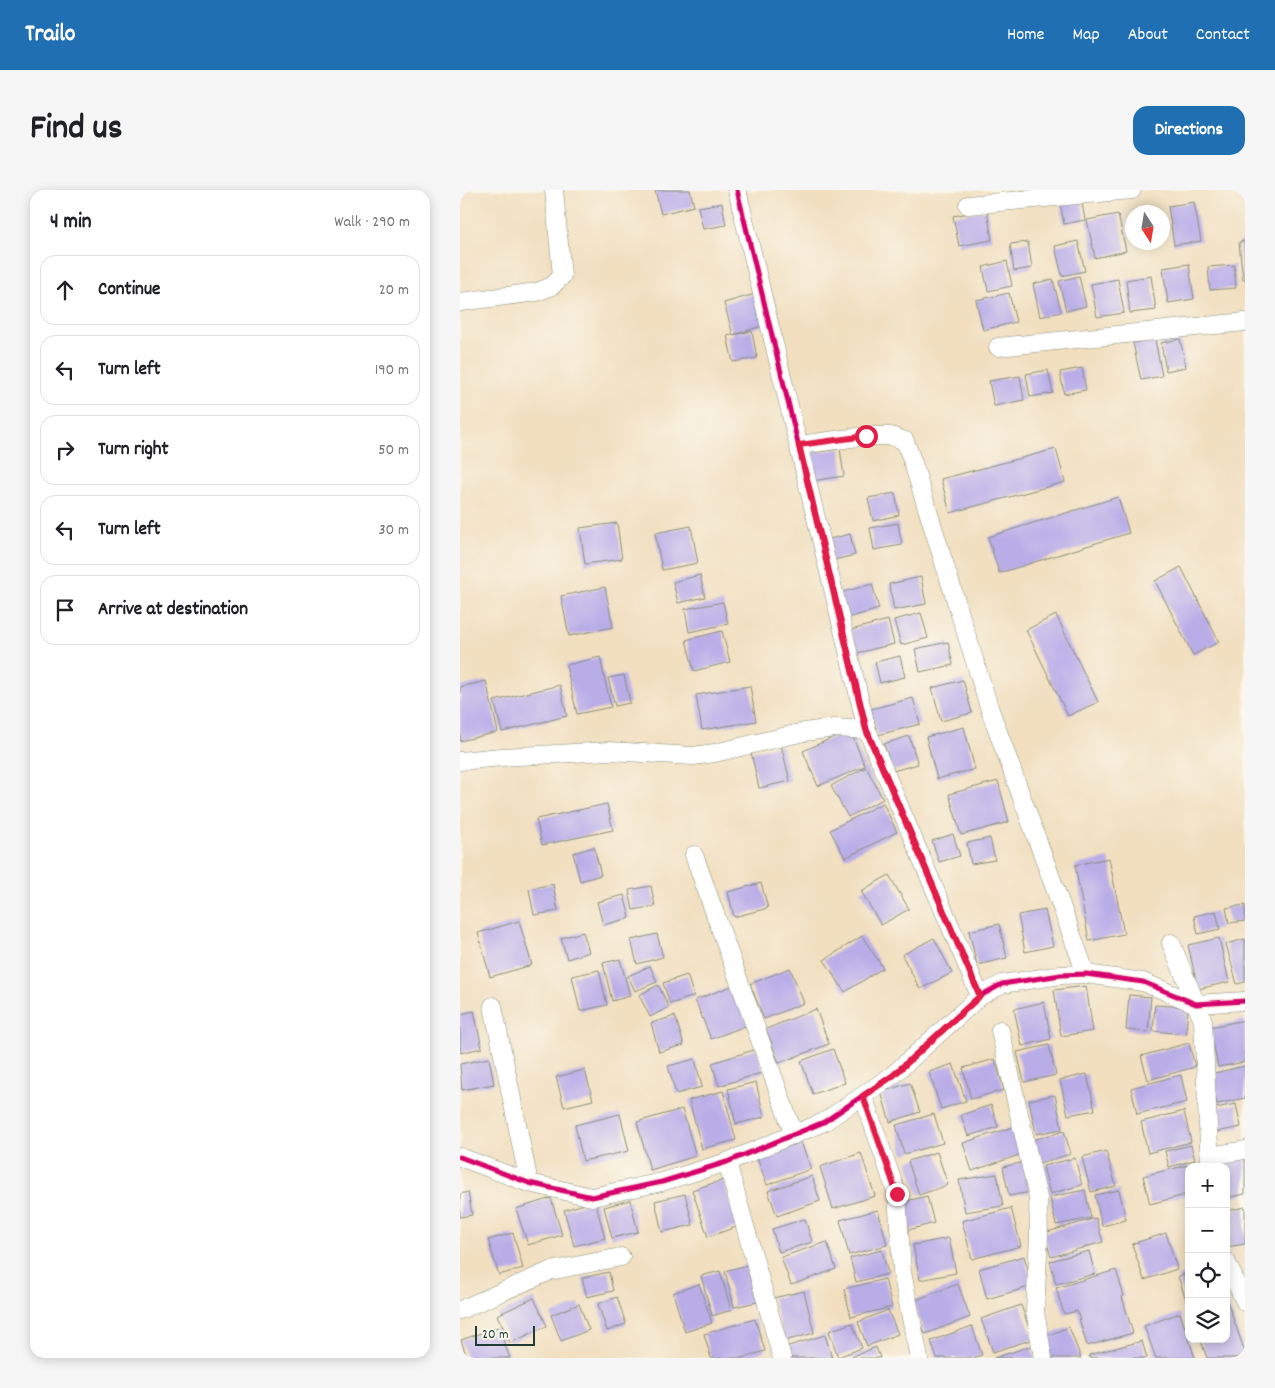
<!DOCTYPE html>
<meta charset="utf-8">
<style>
body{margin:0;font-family:Dekko,sans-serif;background:#f6f6f6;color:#202124}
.controls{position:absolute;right:15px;bottom:15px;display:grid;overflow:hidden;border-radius:10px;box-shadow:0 2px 12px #0003}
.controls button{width:45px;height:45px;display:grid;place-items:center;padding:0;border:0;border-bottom:1px solid #e0e0e0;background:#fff;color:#202124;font:25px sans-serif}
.compass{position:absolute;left:665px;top:15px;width:45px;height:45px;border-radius:50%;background:#fff;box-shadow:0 2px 12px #0003;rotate:168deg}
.scale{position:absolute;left:15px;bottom:12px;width:60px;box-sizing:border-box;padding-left:5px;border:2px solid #1f3d34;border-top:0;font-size:14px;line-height:18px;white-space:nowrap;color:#1f3d34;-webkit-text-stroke:4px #fbf7ec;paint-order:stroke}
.stop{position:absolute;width:15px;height:15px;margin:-11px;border:4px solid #e11d48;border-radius:50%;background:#fff}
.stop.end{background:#e11d48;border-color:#fff;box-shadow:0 1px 5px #0008}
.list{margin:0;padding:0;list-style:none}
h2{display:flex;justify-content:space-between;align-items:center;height:65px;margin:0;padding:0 20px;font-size:21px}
h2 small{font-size:16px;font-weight:400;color:#757577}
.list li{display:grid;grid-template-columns:32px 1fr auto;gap:15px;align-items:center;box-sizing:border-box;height:70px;margin:0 10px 10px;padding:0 10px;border:1px solid #e0e0e0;border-radius:15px}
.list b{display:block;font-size:19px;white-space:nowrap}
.list em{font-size:16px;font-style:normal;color:#757577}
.icon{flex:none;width:28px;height:28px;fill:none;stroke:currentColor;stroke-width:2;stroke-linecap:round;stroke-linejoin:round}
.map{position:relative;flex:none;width:785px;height:1168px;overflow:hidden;border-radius:15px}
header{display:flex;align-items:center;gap:30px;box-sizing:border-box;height:70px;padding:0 25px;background:#1f6fb2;color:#fff}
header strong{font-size:24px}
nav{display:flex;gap:28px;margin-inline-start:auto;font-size:18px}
.intro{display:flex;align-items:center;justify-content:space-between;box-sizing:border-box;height:120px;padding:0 30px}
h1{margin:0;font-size:35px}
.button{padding:12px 22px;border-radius:15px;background:#1f6fb2;color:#fff;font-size:18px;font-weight:700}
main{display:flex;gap:30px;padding:0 30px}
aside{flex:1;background:#fff;border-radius:15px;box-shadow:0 2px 12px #0003}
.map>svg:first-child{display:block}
.building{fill:#b9ade8}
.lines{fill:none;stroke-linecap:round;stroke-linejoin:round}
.street-casing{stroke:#888e7a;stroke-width:19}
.street{stroke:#fff;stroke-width:18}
.cycleway-casing{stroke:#fbf7ec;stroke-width:8}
.cycleway{stroke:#d6006c;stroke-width:5}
.route{stroke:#e11d48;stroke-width:6}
</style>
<header>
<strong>Trailo</strong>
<nav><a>Home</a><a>Map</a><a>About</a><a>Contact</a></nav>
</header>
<div class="intro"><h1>Find us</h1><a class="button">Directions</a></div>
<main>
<aside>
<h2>4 min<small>Walk · 290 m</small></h2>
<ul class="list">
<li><svg class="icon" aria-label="ahead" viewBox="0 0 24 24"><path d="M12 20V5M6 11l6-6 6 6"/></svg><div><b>Continue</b></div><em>20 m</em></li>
<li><svg class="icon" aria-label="left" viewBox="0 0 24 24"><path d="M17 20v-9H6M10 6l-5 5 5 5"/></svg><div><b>Turn left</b></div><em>190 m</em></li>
<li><svg class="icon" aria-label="right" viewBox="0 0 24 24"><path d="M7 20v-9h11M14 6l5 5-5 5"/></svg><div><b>Turn right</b></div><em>50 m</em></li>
<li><svg class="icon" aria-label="left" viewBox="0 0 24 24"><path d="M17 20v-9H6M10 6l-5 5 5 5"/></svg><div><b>Turn left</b></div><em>30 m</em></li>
<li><svg class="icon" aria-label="arrive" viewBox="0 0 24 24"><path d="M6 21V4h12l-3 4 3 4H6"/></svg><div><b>Arrive at destination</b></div></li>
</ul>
</aside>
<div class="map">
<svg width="785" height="1168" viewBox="0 0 785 1168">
<rect width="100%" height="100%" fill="#fbf7ec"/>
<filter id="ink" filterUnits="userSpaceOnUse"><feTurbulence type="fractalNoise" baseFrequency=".02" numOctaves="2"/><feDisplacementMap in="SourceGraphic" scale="10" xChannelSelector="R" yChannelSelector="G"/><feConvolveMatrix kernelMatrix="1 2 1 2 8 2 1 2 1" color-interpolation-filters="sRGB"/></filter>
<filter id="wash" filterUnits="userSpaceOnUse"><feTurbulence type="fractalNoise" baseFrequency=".0096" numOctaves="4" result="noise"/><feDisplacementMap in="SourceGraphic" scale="20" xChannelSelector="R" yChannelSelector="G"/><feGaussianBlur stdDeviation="1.12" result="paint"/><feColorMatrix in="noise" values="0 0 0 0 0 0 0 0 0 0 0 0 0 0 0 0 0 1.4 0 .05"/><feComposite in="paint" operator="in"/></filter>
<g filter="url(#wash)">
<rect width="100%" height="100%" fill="#f1dfc0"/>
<g id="blocks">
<!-- building -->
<path class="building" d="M195 0H230L234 16 201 24Z
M621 8 625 30 604 34 600 12Z
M734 12 741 51 714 55 708 16Z
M262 13 266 35 243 39 238 17Z
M527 20 532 50 499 56 493 26Z
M658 24 666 61 635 68 627 30Z
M618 51 625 81 602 86 595 56Z
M785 51V90H783L779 52Z
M568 52 572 78 554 81 550 54Z
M547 71 552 96 528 101 523 77Z
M729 74 734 109 708 113 703 78Z
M774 75 776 98 750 100 748 77Z
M619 86 626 116 606 121 599 91Z
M691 86 696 120 670 123 666 90Z
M593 89 601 122 580 127 573 94Z
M658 89 664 123 637 127 631 94Z
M549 103 556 132 523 140 516 110Z
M295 104 305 135 273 145 264 113Z
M292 141 297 168 273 172 267 146Z
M695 149 702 186 681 190 673 153Z
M720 149 726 177 706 181 701 153Z
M622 178 626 200 604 204 600 182Z
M588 180 593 203 570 207 566 184Z
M560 186 564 210 534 216 529 191Z
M380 259 384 286 352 291 349 263Z
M596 259 605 292 490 323 481 289Z
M435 303 439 325 413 331 408 308Z
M658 307 669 343 539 383 528 347Z
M157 333 162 369 125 374 120 338Z
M438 333 442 355 414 360 410 338Z
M231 336 238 373 202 380 195 343Z
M390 344 395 365 370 371 365 350Z
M721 377 759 452 733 465 695 391Z
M240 385 245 407 218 413 213 392Z
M461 387 466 414 434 420 429 394Z
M412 394 419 419 387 428 379 403Z
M145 397 153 437 109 446 101 406Z
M263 412 268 434 229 442 225 419Z
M461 423 468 448 441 455 434 430Z
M596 425 638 512 608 526 566 440Z
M428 430 434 454 397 463 391 440Z
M262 441 270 472 234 481 226 450Z
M488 452 493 475 460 482 455 459Z
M440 466 445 487 420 493 415 472Z
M140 467 151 517 117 524 106 475Z
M164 485 170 513 155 516 148 488Z
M503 490 512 523 481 531 472 498Z
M26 491 38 542 0 551V497Z
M100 495 107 526 42 542 34 511Z
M290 496 296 531 242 540 236 505Z
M453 508 460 534 418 545 411 519Z
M504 537 515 579 477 589 466 547Z
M390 540 405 576 358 596 343 561Z
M449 546 458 574 433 581 424 554Z
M321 555 330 591 299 598 291 562Z
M406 577 423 609 388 627 371 596Z
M538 591 549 632 501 645 489 604Z
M423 613 437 642 385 668 370 640Z
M147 614 153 640 82 655 76 629Z
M493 644 500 666 479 672 472 651Z
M530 648 535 670 511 674 507 653Z
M134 657 141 685 120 691 113 663Z
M649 668 664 744 629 751 615 675Z
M429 685 449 719 421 735 401 701Z
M301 693 308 718 274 727 268 702Z
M93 694 98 721 74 725 69 699Z
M191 696 195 716 173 720 169 700Z
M164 705 170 728 143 735 137 712Z
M785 715V731L769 733 766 718Z
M585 720 593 756 565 762 558 725Z
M756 721 760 739 738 744 734 726Z
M59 731 72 775 30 787 18 743Z
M539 734 547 768 517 775 509 741Z
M123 742 129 762 107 769 101 748Z
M197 744 203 767 177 774 171 750Z
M402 746 423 778 385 802 364 770Z
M474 748 492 783 460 799 442 765Z
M759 748 769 792 738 799 728 755Z
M785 749V792L777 794 766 754Z
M160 769 170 806 152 811 143 773Z
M190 776 197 792 175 801 168 786Z
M330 778 344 813 304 829 290 794Z
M139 780 147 815 120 821 112 786Z
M227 785 234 806 210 814 203 793Z
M198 795 209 817 190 827 179 805Z
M272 796 288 835 251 849 235 810Z
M626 796 633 841 601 846 594 800Z
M669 805 691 807 688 842 666 840Z
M584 812 591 849 562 856 554 819Z
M695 815 728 817 726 844 693 841Z
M356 819 369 854 319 873 306 839Z
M14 821 22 858 0 863V824Z
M215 826 224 855 199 862 191 833Z
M785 830V872L758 877 750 837Z
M729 853 735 877 688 890 681 866Z
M589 855 596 885 564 892 557 862Z
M297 859 304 882 259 896 252 873Z
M373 859 385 893 353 904 341 871Z
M29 868 34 894 2 900 0 874Z
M235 869 242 897 216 904 208 876Z
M535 869 544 900 511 909 503 878Z
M493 874 506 911 481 919 469 882Z
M785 876V908L757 914 750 884Z
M125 880 133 910 104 917 96 887Z
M627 884 635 920 608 925 600 890Z
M721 885 727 912 677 924 671 898Z
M296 892 304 927 276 934 268 899Z
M450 893 460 922 430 932 421 902Z
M263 901 276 950 242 959 229 910Z
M595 905 602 939 576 944 569 910Z
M776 914 781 937 756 942 751 919Z
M531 915 538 937 508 946 501 925Z
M222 919 236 966 190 980 177 932Z
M724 921 731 952 688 963 681 932Z
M160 924 169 961 123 971 115 935Z
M474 924 483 953 444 964 436 935Z
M553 937 562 964 512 981 503 953Z
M604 941 611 964 576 974 569 951Z
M341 952 351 979 307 995 297 968Z
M731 955 735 970 709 977 705 961Z
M646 961 656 996 631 1002 622 967Z
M477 962 488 995 459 1005 448 971Z
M401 963 415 1006 373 1019 360 977Z
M785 964V1004L766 1008V977H755L753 971Z
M615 968 622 995 590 1004 583 976Z
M564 972 570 1002 549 1006 543 977Z
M728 975 729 1004 690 1014 683 986Z
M537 984 543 1016 505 1022 499 990Z
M352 986 360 1011 317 1026 308 1001Z
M263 990 279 1036 248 1047 232 1000Z
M625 1000 631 1028 596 1035 590 1007Z
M659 1000 666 1030 642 1036 635 1005Z
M8 1002 12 1025 0 1027V1004Z
M225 1004 233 1035 202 1042 195 1011Z
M467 1006 474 1033 445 1041 438 1013Z
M91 1008 102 1045 68 1055 56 1019Z
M170 1010 178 1042 152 1048 144 1017Z
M135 1011 145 1048 114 1056 104 1020Z
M785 1017V1054L767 1057 766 1021Z
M551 1018 561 1056 512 1069 502 1031Z
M418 1020 427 1055 389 1065 380 1030Z
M636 1028 643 1052 591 1067 584 1043Z
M345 1029 352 1052 319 1062 312 1039Z
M53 1043 63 1078 39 1085 28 1050Z
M706 1043 717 1079 684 1090 672 1054Z
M489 1048 496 1083 460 1090 453 1055Z
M367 1052 376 1079 331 1095 321 1067Z
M422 1060 428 1084 396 1092 390 1068Z
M629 1061 635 1084 596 1094 590 1071Z
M564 1066 573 1096 527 1109 519 1079Z
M287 1075 297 1112 274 1117 265 1081Z
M656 1080 664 1106 662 1107 673 1143 627 1156 617 1121 604 1124 596 1098Z
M260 1081 271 1120 252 1126 241 1086Z
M149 1082 153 1101 127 1107 122 1088Z
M729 1083V1112L727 1113 718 1086Z
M425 1089 432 1117 391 1127 384 1099Z
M239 1094 252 1133 225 1142 213 1103Z
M498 1094 510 1127 465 1144 453 1111Z
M344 1101 354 1143 324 1151 313 1108Z
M157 1107 166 1134 147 1141 138 1114Z
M74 1108 87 1136 50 1153 37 1125Z
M766 1108 785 1162V1168H747L740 1149H766Z
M119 1114 129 1140 101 1151 91 1125Z
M561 1115 573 1149 533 1162 521 1129Z
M428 1120 438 1144 407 1156 398 1132Z
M720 1123 735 1168H696L684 1136Z
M295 1129 305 1161 282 1168H251L244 1144Z
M392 1133 402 1158 378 1167 369 1141Z
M512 1136 522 1165 513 1168H477L471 1151Z
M38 1137 50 1168H7L1 1150Z
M609 1137 621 1168H589L581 1148Z
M365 1145 372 1168H329L325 1157Z
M682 1151 687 1168H630L629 1165Z
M571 1156 575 1168H534Z
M416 1157 420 1168H389Z"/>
</g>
</g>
<g filter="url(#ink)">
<use href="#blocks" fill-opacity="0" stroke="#888e7a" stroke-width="1"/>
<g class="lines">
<!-- street casing -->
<g class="street-casing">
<path id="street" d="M277 0 407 540 520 806
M508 15 672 0
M0 112 77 102 92 96 102 86 94 0
M538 157 785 132
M339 255 406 246H431L445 251 453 273 529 517 626 784
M0 571 41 567 149 561 233 566 255 563 344 542 375 538 407 540
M234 665 334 945
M711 753 743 831 750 977
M33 816 69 993
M540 840 578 1008 579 1046 575 1121 583 1168
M403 906 437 1004 442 1082 459 1168
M750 966 785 960
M0 967 69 993 132 1007 202 992 267 972 364 932 433 885 520 806 542 794 601 785 626 784 683 792 736 814 785 811
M267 972 322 1168
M766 1071 785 1112
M0 1120 90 1081 161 1067"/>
</g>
<!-- street -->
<use href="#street" class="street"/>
<!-- cycleway casing -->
<g class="cycleway-casing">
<path id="cycleway" d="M277 0 407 540 520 806
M0 967 69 993 132 1007 202 992 267 972 364 932 433 885 520 806 542 794 601 785 626 784 683 792 736 814 785 811"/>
</g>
<!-- cycleway -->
<use href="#cycleway" class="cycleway"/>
</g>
</g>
<g class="lines" filter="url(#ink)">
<!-- route -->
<path class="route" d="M406 246 339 255 406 540 520 806 433 886 403 906 437 1004"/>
</g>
</svg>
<div class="controls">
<button>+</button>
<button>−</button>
<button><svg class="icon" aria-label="locate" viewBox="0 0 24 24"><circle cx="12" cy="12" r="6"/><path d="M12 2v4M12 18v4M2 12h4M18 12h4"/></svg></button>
<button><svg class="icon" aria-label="layers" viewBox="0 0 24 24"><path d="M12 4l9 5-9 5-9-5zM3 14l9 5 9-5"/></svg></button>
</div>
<svg class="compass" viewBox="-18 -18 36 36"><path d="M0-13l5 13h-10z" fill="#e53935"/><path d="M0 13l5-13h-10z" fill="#757577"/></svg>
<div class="scale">20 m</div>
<div class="stop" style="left:406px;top:246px"></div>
<div class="stop end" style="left:437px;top:1004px"></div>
</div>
</main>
